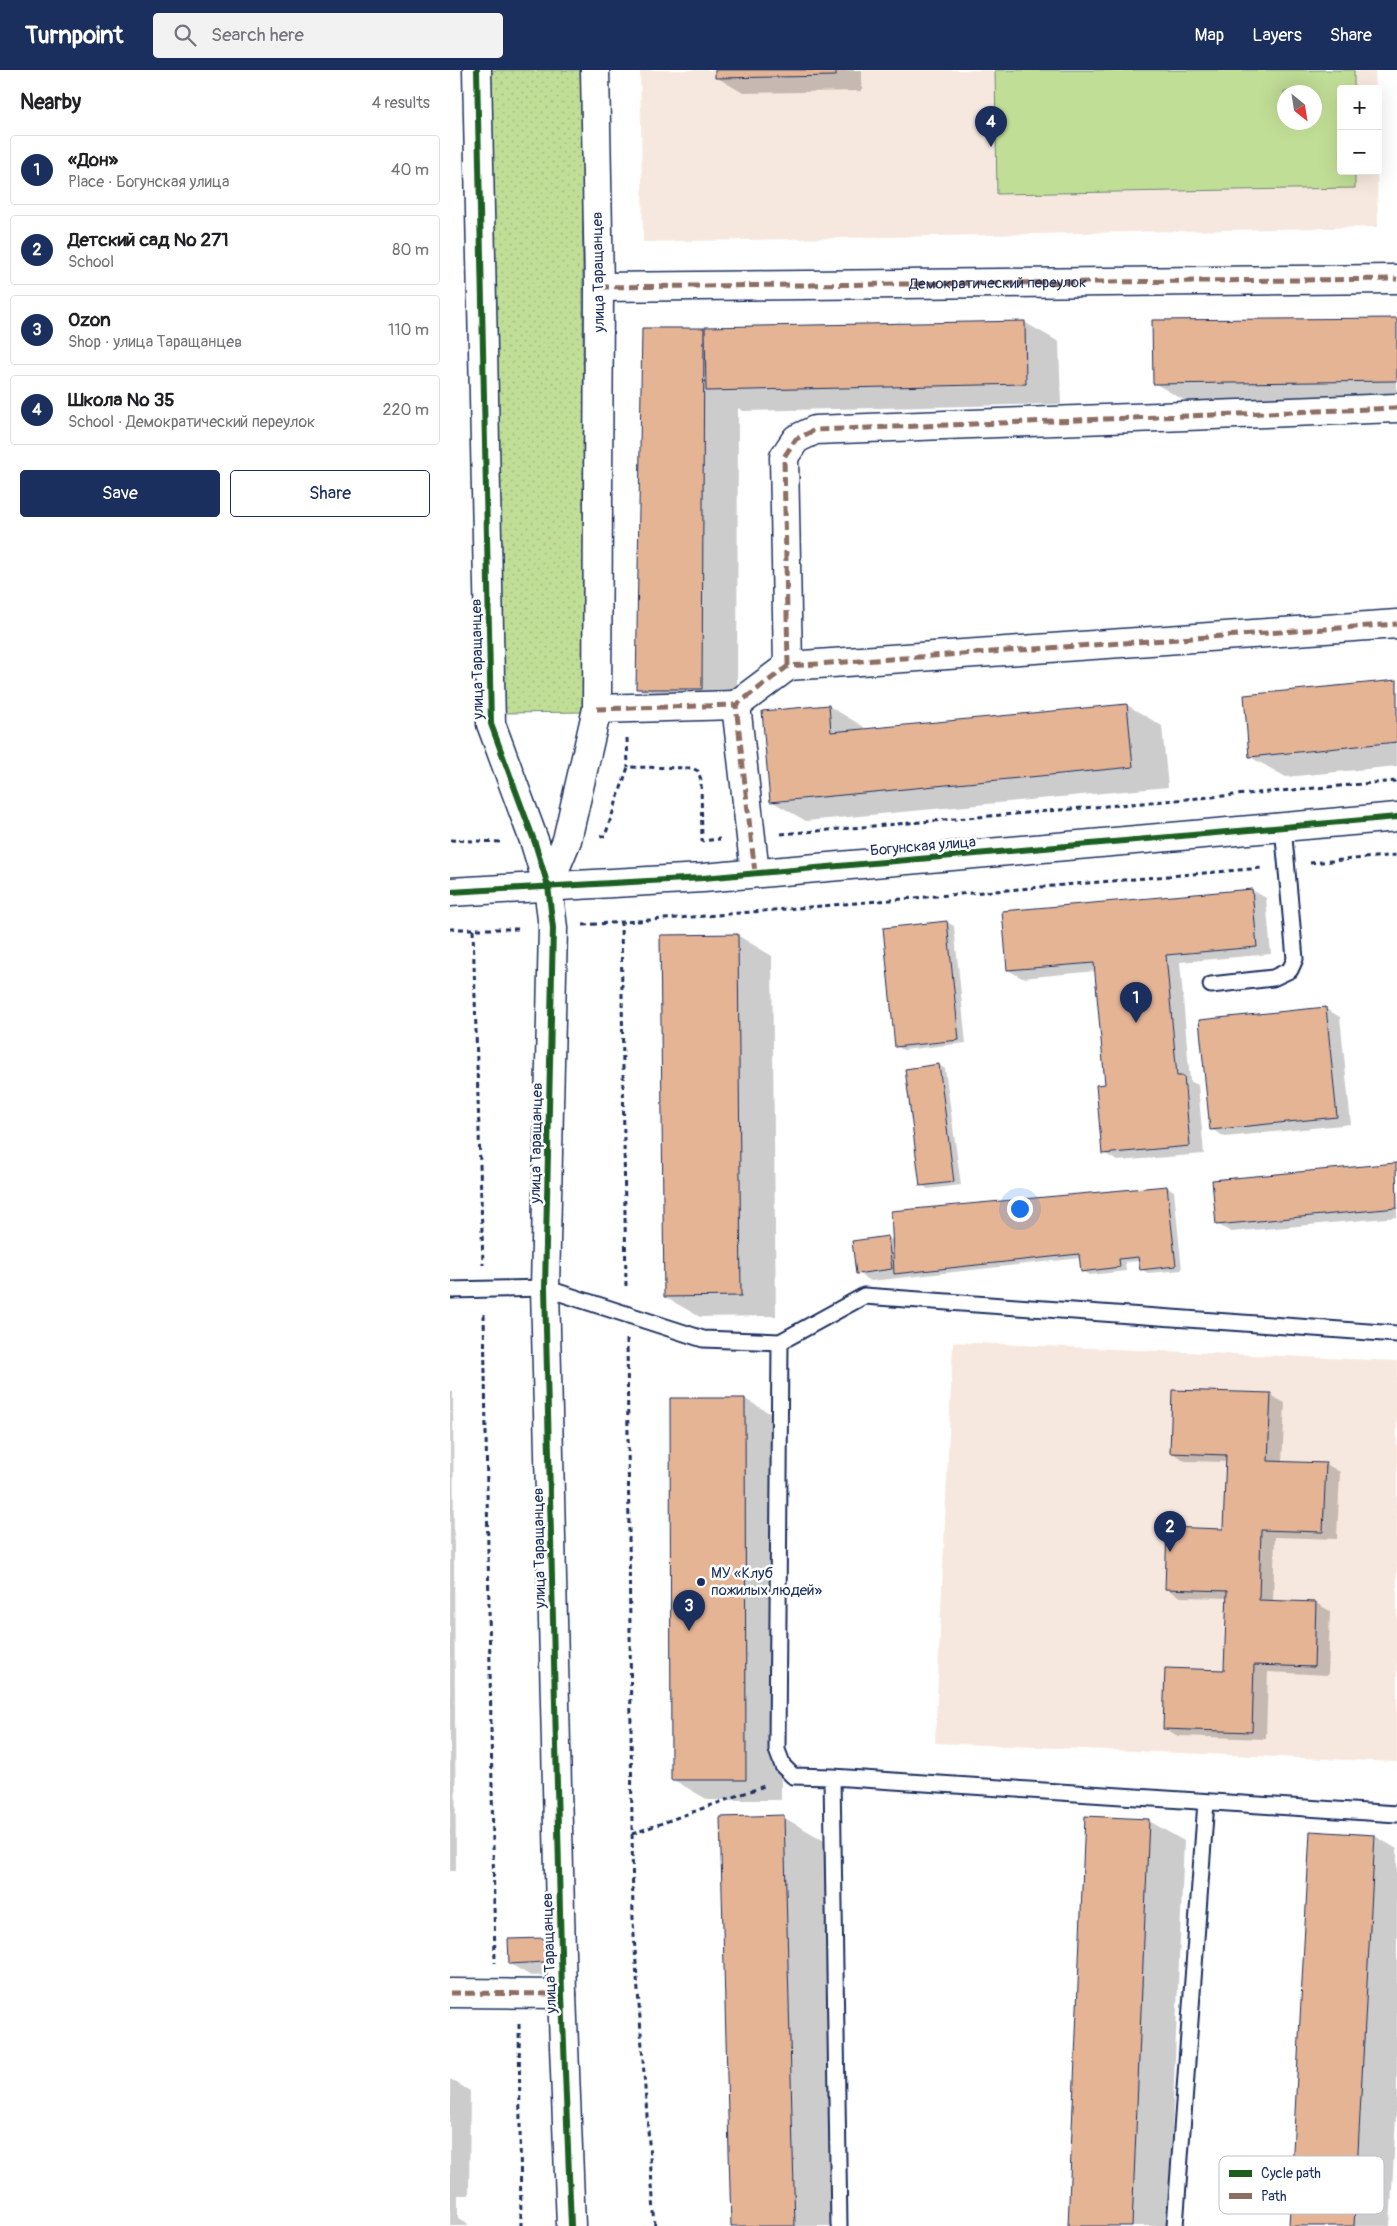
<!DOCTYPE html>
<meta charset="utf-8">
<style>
body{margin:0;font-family:Pangolin,sans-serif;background:#f2f2f2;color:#202124}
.controls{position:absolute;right:15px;top:15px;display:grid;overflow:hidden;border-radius:5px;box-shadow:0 5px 20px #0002}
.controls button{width:45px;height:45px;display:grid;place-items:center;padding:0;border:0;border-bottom:1px solid #e0e0e0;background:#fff;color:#202124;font:25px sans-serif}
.compass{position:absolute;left:827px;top:15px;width:45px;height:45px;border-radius:50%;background:#fff;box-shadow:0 5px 20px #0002;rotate:150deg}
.you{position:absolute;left:569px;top:1138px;width:18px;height:18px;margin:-12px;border:4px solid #fff;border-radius:50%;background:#1a73e8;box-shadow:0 0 0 8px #1a73e833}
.badge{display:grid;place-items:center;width:32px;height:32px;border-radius:50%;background:#1b2f5e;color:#fff;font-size:16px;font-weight:700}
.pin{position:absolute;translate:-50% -41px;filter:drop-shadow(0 1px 2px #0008)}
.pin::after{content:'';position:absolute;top:26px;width:18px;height:15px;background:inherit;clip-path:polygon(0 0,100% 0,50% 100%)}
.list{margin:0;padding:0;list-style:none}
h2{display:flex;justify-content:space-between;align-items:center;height:65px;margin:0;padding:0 20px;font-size:21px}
h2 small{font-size:16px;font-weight:400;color:#757577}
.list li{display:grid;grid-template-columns:32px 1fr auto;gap:15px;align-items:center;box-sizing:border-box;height:70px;margin:0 10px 10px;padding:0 10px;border:1px solid #e0e0e0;border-radius:5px}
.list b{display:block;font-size:19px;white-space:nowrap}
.list p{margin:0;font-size:16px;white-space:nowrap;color:#757577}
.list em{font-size:16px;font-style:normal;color:#757577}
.actions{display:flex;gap:10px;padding:15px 20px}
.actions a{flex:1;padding:11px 0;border:1px solid #1b2f5e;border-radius:5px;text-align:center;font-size:18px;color:#1b2f5e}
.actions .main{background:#1b2f5e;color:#fff}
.icon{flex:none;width:28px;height:28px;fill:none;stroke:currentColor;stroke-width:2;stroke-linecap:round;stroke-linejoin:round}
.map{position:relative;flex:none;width:947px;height:2156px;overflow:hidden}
header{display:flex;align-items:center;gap:30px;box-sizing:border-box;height:70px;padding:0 25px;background:#1b2f5e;color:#fff}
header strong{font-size:24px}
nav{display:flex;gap:28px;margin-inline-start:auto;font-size:18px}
.search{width:350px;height:45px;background:#f2f2f2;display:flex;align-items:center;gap:12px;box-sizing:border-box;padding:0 18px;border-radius:5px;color:#757577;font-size:19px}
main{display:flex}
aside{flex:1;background:#fff}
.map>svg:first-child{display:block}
.built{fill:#f7e8df;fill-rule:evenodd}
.park{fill:url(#park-dots);stroke:#6e867a}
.pitch{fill:#c1de96;stroke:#6e867a;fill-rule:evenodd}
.shadow{fill:#0003}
.building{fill:#e4b495;stroke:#1b2f5e}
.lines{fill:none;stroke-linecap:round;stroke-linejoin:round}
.lane-casing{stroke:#1b2f5e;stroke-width:19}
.street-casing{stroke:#1b2f5e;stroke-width:31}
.secondary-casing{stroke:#1b2f5e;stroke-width:31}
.path{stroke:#1b2f5e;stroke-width:3;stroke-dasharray:5 4;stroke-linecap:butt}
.lane{stroke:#fff;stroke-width:15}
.street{stroke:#fff;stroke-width:28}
.secondary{stroke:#fff;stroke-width:28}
.quiet{stroke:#8d6e63;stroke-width:5;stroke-dasharray:10 5;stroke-linecap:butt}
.cycleway-casing{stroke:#fff;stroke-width:9}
.cycleway{stroke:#1b5e20;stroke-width:6}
.poi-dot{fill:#1b2f5e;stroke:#fff;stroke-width:2}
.labels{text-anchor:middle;stroke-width:5;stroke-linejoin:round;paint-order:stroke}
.street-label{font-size:15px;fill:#1b2f5e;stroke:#fff}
.poi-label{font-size:15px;fill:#1b2f5e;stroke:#fff;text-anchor:start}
.key{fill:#fff;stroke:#bbc1cf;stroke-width:1}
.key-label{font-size:14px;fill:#1b2f5e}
</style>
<header>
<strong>Turnpoint</strong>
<div class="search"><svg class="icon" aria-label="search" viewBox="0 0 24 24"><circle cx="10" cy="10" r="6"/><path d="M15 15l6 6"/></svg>Search here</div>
<nav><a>Map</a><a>Layers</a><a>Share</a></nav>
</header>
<main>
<aside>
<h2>Nearby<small>4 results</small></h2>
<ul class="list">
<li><span class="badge">1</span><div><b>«Дон»</b><p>Place · Богунская улица</p></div><em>40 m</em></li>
<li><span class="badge">2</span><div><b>Детский сад № 271</b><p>School</p></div><em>80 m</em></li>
<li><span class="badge">3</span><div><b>Ozon</b><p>Shop · улица Таращанцев</p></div><em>110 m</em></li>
<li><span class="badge">4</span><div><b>Школа № 35</b><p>School · Демократический переулок</p></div><em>220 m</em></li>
</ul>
<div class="actions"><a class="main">Save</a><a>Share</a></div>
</aside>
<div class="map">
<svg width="947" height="2156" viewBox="0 0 947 2156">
<defs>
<pattern id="park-dots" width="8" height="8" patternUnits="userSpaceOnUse" patternTransform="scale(1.25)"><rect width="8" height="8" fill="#c1de96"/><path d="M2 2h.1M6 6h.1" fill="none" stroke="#a5bf84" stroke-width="1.8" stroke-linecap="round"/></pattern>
</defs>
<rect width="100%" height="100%" fill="#fff"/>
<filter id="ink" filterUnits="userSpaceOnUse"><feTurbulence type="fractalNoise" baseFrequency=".02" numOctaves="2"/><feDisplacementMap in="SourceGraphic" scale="10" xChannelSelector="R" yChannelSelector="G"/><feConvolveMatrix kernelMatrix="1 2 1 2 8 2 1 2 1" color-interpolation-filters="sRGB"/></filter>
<g filter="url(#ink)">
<!-- built -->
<path class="built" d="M190 0H925L926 19H891V101H927L928 157 193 172ZM834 22H864V52H834Z
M503 1272 947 1291V1692L485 1673Z"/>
<!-- park -->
<path class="park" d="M41 0H132L135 642 54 643Z"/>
<!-- pitch -->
<path class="pitch" d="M545 0H904V19H891V101H905V118L547 124ZM834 22H864V52H834Z"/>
<!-- shadow -->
<path class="shadow" d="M266 0H412V21L293 23 266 7Z
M947 249V331L739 333 704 313Z
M574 252 609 272 611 334 293 341 288 338 287 639H223L188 619 253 260 257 261Z
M947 611V696L836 707 800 687Z
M677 635 712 656 718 717 356 751 321 731 379 636 414 657V660Z
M802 820 816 828 821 884 730 892 740 1011 748 1015 754 1084 668 1091 653 1083 656 1015 646 901 572 908 558 900Z
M497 852 504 856 516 973 453 980 446 976Z
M287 865 322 886 326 1246 250 1247 215 1227Z
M876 939 890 947 901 1054 775 1067 761 1059Z
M489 995 495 999 511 1115 478 1119 472 1115Z
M946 1095 947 1147 781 1162 767 1154Z
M717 1117 724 1121 732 1200 698 1203 691 1199 690 1191 675 1192 676 1201 640 1205 633 1201 631 1188 421 1211 407 1203 438 1167 444 1171Z
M0 1321 3 1322 6 1801H0Z
M820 1325 835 1333 832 1393 876 1394 890 1402 887 1469 825 1467 823 1531 866 1533 880 1541 878 1605 818 1602 816 1669 728 1666 714 1658 775 1601 778 1528 731 1527 716 1519 774 1460 777 1392 735 1391 721 1382Z
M222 1329H295L330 1349 331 1730H258L222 1709Z
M333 1747 375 1771 386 2156H282Z
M699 1751 734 1771 718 2156H619Z
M925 1766 947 1779V2027L940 2156H841Z
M93 1869 114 1881 115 1904 81 1906 60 1894Z
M0 2009 20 2021 19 2125H8V2148L18 2154V2156H0Z"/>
<!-- building -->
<path class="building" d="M265 0H386V6L265 8Z
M947 248V311L703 314 702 250Z
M575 251 576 314 256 321 255 257Z
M192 258H254L252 619H186Z
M947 610V672L799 687 794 625Z
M677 634 683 697 320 732 312 641 379 635 381 662Z
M802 819 807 877 716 885 727 1006H734L740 1076 652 1084 646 1015 655 1014 644 893 557 900 552 841Z
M497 851 509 970 445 977 433 858Z
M288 864 291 1226 214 1227 210 865Z
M876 937 887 1047 760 1060 749 950Z
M489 994 504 1112 470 1116 455 999Z
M946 1093 947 1138 766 1155 762 1110Z
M717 1116 726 1196 690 1200 688 1187 669 1189 670 1197 631 1202 629 1184 444 1204 441 1141Z
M438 1166 442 1199 406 1204 402 1171Z
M722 1320 821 1323 818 1391 876 1393 873 1462 811 1460 809 1530 866 1532 864 1597 804 1595 802 1662 713 1659 715 1598 774 1600 777 1521 715 1519 717 1457 773 1459 776 1385 720 1383Z
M220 1328H295L296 1710H221Z
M334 1745 345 2156H281L270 1747Z
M635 1746 699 1749 682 2156H618Z
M860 1761 925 1765 904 2156H839Z
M94 1868 95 1892 59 1894 58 1869Z"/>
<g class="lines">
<!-- lane casing -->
<g class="lane-casing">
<path id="lane" d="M761 915 823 908 840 900 845 889 833 757
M0 1220 95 1218 253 1269 330 1272 414 1226 947 1264
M330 1272 327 1680 333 1696 343 1706 382 1707 947 1744
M382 1707 389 2156
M725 2156 756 1732"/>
</g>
<!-- street casing -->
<g class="street-casing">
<g id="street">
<path id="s1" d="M149 217 947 209"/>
<path d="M338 596 334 387 346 369 365 360 947 338"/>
<path d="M147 639 286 635"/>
<path d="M305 803 286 635 338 596 947 554"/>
<path d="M0 822 253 808 947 747"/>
<path d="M0 1923 112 1924"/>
</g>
</g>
<!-- secondary casing -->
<g class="secondary-casing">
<path id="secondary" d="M27 0 41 654 85 773 98 816 103 858 95 1218 112 1924 121 2156
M98 816 117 770 147 639 149 217 145 0"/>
</g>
<!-- path -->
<path class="path" d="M177 668 178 697
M331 764 947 711
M150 766H155L178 697 242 698 248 701 251 710 252 771 270 769
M0 770 52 772
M860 793 947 785
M171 851 176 1218
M133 855 255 846 812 798
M0 859H72
M23 860 33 1195
M34 1244 45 1893
M177 1269 183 1852 205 2156
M182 1764 317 1715
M69 1954 71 2156"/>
<!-- lane -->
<use href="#lane" class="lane"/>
<!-- street -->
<use href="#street" class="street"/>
<!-- secondary -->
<use href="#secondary" class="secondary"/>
<!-- quiet -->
<path class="quiet" d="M149 217 947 209
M338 596 334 387 346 369 365 360 947 338
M147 639 286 635
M305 803 286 635 338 596 947 554
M0 1923 112 1924"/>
<!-- cycleway casing -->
<g class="cycleway-casing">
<path id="cycleway" d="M27 0 41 654 85 773 98 816 103 858 95 1218 112 1924 121 2156
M0 822 253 808 947 747"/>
</g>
<!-- cycleway -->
<use href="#cycleway" class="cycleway"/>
</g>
</g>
<!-- markers -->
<circle class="poi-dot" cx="251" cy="1512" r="5"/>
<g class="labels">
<!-- street labels -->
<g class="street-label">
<text transform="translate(148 202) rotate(-91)" y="5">улица Таращанцев</text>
<text dy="5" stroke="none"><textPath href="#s1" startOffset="399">Демократический переулок</textPath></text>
<text transform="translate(27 589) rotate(-91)" y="5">улица Таращанцев</text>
<text transform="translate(473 776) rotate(-5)" y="5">Богунская улица</text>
<text transform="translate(86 1073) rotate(-89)" y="5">улица Таращанцев</text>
<text transform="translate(89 1478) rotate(-91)" y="5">улица Таращанцев</text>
<text transform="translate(99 1883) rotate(-92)" y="5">улица Таращанцев</text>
</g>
<!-- poi labels -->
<g class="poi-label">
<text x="261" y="1508">МУ «Клуб<tspan x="261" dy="17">пожилых людей»</tspan></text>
</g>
</g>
<!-- legend -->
<rect x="769" y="2086" width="165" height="58" rx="8" class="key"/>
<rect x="779" y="2100" width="23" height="7" fill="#1b5e20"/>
<rect x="779" y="2123" width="23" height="6" fill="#8d6e63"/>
<g class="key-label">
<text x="811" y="2108">Cycle path</text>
<text x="811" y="2131">Path</text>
</g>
</svg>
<div class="controls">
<button>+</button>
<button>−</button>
</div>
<svg class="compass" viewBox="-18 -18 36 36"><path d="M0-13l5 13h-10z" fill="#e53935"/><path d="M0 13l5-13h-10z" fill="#757577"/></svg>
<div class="you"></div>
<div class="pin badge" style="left:686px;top:953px">1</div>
<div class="pin badge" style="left:720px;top:1482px">2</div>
<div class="pin badge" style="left:239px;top:1561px">3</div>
<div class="pin badge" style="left:541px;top:77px">4</div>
</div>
</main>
